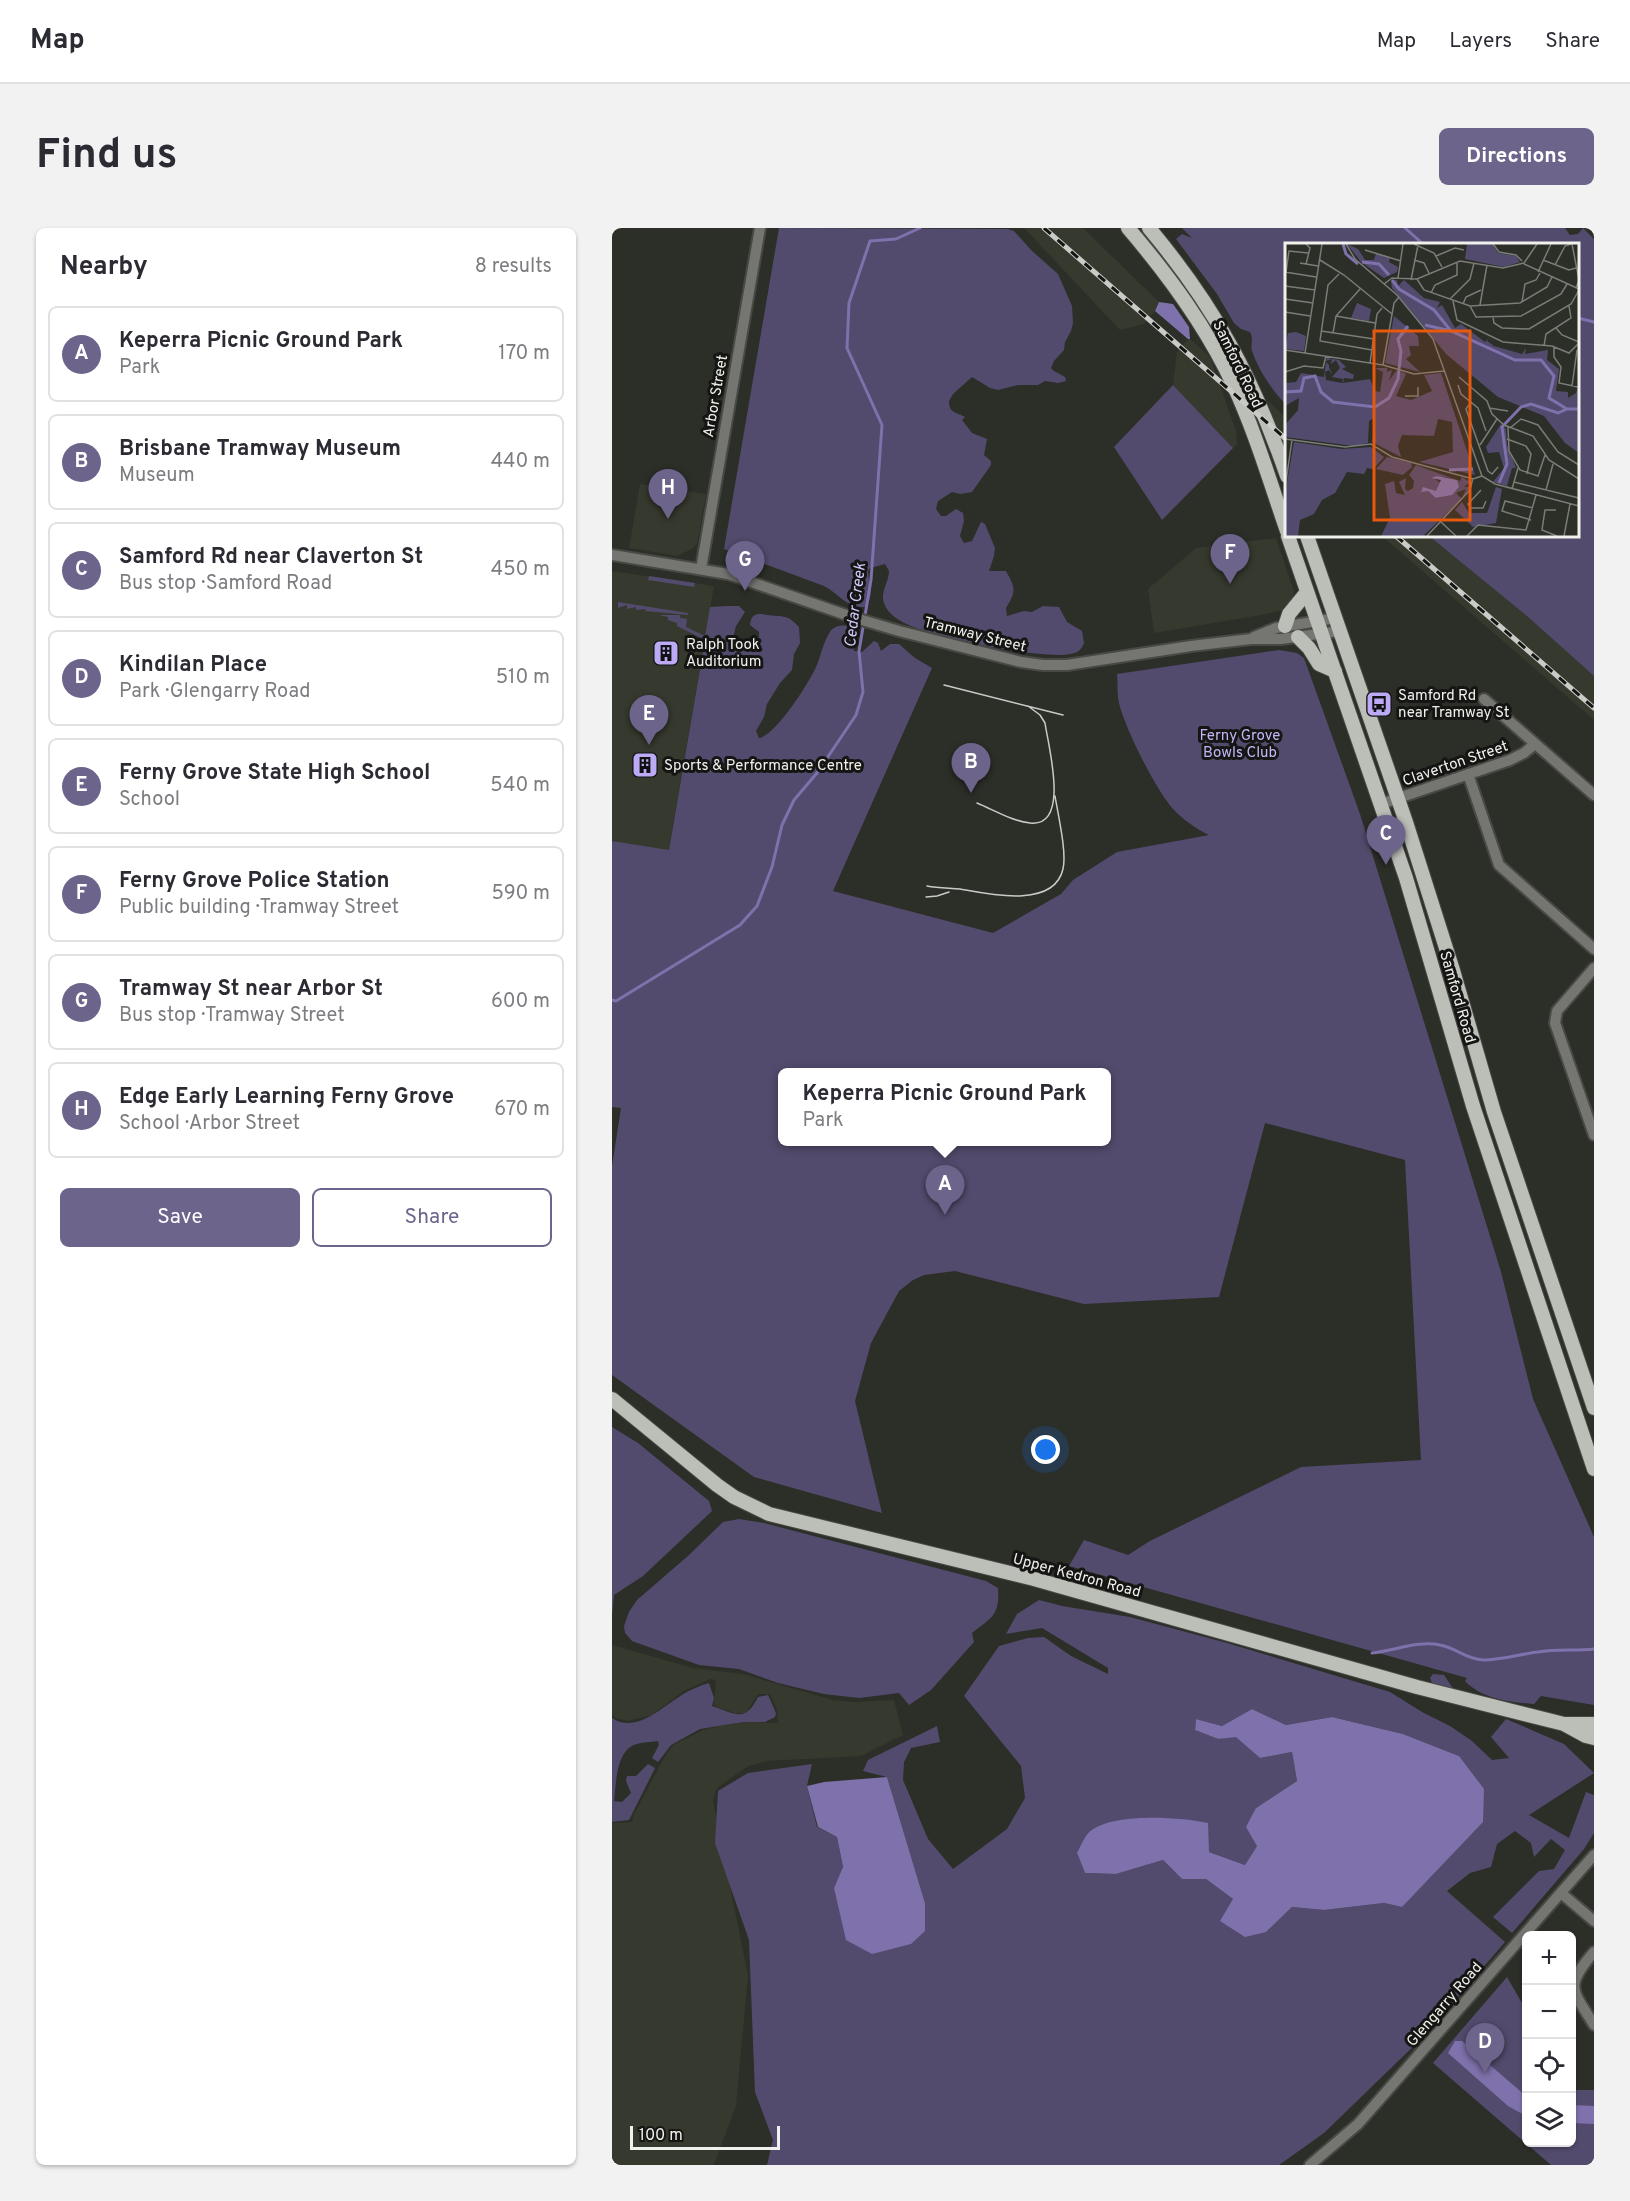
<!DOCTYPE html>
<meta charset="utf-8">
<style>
body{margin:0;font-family:Overpass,sans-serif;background:#f2f2f3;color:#2b2b33}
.controls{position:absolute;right:18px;bottom:18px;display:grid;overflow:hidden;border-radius:9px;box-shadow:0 2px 4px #0004}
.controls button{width:54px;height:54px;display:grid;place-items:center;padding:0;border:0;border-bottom:2px solid #e1e1e2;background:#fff;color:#2b2b33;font:30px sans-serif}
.scale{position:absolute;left:18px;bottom:15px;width:150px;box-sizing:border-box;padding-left:6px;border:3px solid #f0f1ed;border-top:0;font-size:16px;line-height:21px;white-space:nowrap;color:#f0f1ed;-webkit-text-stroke:4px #151613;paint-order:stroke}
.you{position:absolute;left:434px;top:1222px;width:21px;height:21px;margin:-15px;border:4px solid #fff;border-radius:50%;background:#1a73e8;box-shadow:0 0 0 9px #1a73e833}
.badge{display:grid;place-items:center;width:39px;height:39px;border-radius:50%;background:#6c648b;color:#fff;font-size:20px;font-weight:700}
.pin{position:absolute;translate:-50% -50px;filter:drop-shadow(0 2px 3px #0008)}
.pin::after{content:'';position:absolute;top:32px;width:21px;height:18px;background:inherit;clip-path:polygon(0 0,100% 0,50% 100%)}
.popup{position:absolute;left:166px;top:840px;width:333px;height:78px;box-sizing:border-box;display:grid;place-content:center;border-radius:9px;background:#fff;filter:drop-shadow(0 2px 4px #0005);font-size:20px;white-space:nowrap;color:#7c7c81}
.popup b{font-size:22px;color:#2b2b33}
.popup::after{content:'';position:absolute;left:50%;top:100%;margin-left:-12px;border:12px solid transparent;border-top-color:#fff}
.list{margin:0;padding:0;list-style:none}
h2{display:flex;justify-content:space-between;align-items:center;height:78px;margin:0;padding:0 24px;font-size:26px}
h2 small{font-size:20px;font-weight:400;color:#7c7c81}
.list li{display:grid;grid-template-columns:39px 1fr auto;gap:18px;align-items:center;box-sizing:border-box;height:96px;margin:0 12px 12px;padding:0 12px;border:2px solid #e1e1e2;border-radius:9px}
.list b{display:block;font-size:22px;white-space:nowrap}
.list p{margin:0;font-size:20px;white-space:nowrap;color:#7c7c81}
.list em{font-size:20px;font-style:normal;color:#7c7c81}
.actions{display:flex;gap:12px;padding:18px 24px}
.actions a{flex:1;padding:14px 0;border:2px solid #6c648b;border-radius:9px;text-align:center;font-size:21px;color:#6c648b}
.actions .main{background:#6c648b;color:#fff}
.icon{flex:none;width:33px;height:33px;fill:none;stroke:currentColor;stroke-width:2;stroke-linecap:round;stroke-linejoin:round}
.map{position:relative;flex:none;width:982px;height:1937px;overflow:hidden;border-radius:9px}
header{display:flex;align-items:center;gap:36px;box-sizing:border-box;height:84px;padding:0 30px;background:#fff;border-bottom:2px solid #e1e1e2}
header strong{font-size:28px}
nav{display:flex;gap:33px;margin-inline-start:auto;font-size:21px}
.intro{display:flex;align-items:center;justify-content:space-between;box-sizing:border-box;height:144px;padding:0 36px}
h1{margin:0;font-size:42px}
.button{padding:15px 27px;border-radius:9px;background:#6c648b;color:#fff;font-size:21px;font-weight:700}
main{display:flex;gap:36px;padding:0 36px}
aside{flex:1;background:#fff;border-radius:9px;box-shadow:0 2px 4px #0004}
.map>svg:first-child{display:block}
.built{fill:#36392d}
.green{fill:#534b6d;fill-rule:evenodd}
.water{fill:#7f71ab}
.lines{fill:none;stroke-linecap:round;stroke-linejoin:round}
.stream{stroke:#7f71ab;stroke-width:3}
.minor-casing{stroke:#474944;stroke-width:14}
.major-casing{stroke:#474944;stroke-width:16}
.minor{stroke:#757672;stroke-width:10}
.major{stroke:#bcbeb8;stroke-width:14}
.tram{stroke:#cacbc7;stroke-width:1.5}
.rail-casing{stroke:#cacbc7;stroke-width:5}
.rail{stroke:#151613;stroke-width:3;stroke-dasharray:9;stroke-linecap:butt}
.labels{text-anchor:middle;stroke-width:6;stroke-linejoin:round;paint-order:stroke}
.street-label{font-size:15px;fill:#f0f1ed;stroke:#151613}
.poi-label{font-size:15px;fill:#f0f1ed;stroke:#151613;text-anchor:start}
.park-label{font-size:15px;fill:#c4b5f8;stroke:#151613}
.water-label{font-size:16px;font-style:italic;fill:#d3c8fb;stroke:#151613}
.inset-river{fill:none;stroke:#7f71ab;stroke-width:3}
.inset-road{fill:none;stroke:#7a7c77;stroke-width:1.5}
.view{fill:#e8590c;fill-opacity:0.15;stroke:#e8590c;stroke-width:3}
.inset-edge{fill:none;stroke:#f0f1ed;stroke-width:3}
</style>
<header>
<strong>Map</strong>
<nav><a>Map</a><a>Layers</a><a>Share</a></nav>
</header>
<div class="intro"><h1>Find us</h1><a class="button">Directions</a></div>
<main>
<aside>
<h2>Nearby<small>8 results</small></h2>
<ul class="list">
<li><span class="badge">A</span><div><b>Keperra Picnic Ground Park</b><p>Park</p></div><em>170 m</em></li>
<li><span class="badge">B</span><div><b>Brisbane Tramway Museum</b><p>Museum</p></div><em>440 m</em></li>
<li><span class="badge">C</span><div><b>Samford Rd near Claverton St</b><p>Bus stop · Samford Road</p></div><em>450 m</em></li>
<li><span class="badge">D</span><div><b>Kindilan Place</b><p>Park · Glengarry Road</p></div><em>510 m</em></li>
<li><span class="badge">E</span><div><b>Ferny Grove State High School</b><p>School</p></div><em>540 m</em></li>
<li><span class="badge">F</span><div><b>Ferny Grove Police Station</b><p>Public building · Tramway Street</p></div><em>590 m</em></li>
<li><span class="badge">G</span><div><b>Tramway St near Arbor St</b><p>Bus stop · Tramway Street</p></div><em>600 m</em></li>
<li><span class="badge">H</span><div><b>Edge Early Learning Ferny Grove</b><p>School · Arbor Street</p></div><em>670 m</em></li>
</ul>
<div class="actions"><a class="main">Save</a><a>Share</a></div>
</aside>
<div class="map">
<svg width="982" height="1937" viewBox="0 0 982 1937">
<rect width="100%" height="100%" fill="#2c2e28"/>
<!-- built -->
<path class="built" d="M412 0H471L547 74 543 83 532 96 508 102Z
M576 111H578L598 129 624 203 625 216 621 220 561 157 565 124Z
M655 172 674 190V224Z
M28 256 94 266 85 316 80 321 65 328 17 320Z
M770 308H817L916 389 982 448V492Z
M664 310 682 363 680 372 671 382 649 387 542 405 536 361 584 320Z
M0 343 102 358 38 731 0 839Z
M0 1417 81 1440 131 1446 221 1472 242 1474 282 1472 291 1507 249 1528 155 1533 136 1538 105 1560 101 1573 136 1748 124 1878 102 1937H0V1595L20 1594 22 1586 53 1528 61 1517 91 1502 109 1498 136 1494 166 1495 165 1482 158 1466H146L134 1485H122L102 1478 104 1452 98 1451 72 1463 40 1487 15 1493 4 1490 0 1486Z"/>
<!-- green -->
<path class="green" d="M167 0 396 1 402 3 420 23 446 46 460 78 461 95 459 103 453 114 452 122 442 133 439 140 442 143 453 149 454 153 446 155 433 153 426 157H406L386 162 378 160 360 149 341 166 337 173C337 186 345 184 353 189L350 192 360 205 375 211 372 227 379 233V237L360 264 348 266 340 264 326 273 324 281 329 288H334L344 281 351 285 352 293 348 308 352 315 360 313 369 294 373 296 383 320 382 328 377 343H394C404 361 404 363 394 380L395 388 412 383 420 384 431 378 447 379 455 394 470 403 472 415C469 422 466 425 458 426 431 432 326 410 299 398 289 394 275 386 272 375 268 364 277 354 277 343L273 336 258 340 256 343C257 356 263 368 253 379 235 380 227 366 212 358L112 321Z
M570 0H953L958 7 966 6 971 0 982 11V448L916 389 817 308H966V16H675L674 177C660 162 647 143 640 123 638 116 642 111 638 104L629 101 622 95 605 66 564 11 570 6 580 10Z
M561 157 621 220 550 292 502 219Z
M37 348 83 355 82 359 36 352Z
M6 374 76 385V387L33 383 34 381 24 382V379L15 381V377L6 380Z
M114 378H127L133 384 124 398 119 418 122 421C136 421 148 421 147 404L138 397C139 385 146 385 155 387 171 389 175 386 187 399L188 415 182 426 180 442 168 455 155 476 152 489 144 503 147 510C163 508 197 455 204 439 209 428 211 414 218 404 224 395 239 396 246 404 247 411 240 416 242 423L250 424 262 413 266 415 269 423 278 416H287L303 430 320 440 221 663 381 705 449 666 461 652 505 624 597 607C585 601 573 593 563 583 545 565 513 500 507 475 505 466 506 456 505 446L667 422 685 425 692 430 748 586 889 1044 921 1171 982 1309V1477L929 1468 922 1476C897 1474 870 1471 853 1453L855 1450 457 1338 472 1312 516 1327 538 1313 689 1239 809 1232 793 932 653 895 607 1069 472 1076 343 1043 312 1047 301 1052 287 1063 259 1115 243 1173 270 1285 142 1249 0 1147V938L9 880 0 879V613L57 622 93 412 65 398V395L56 392V389L47 387H68V390L75 391 74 399 93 408 98 379ZM171 844H495V914H171Z
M0 1199 26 1215 97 1273 100 1283 31 1348 2 1367 0 1388Z
M127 1291 152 1295 374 1353 386 1360C388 1388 379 1390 360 1405L362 1414 319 1462 297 1477 287 1465 247 1470 212 1466 166 1455 127 1441 87 1437 20 1413 13 1405 12 1398 17 1384 25 1372 77 1327 111 1294Z
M427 1372 450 1378 518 1389 615 1415 778 1464 810 1484 838 1498 860 1513 880 1532 897 1530 879 1509 894 1491 952 1516 982 1545 917 1587 957 1610 974 1564 982 1567V1605L972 1621 900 1705 881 1689 927 1643 942 1641 953 1622 939 1611 922 1629 919 1615 903 1603 885 1616 879 1639 858 1645 835 1663 893 1714 811 1809 712 1905 667 1937H155L161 1912 143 1864 137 1712 103 1615 106 1563 136 1545 200 1536 195 1558 205 1599 225 1609 231 1640 222 1660 313 1703V1675L275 1549 251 1543 256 1532 325 1498 328 1514 299 1520 292 1534 291 1552 316 1611 341 1641 395 1601 413 1570 409 1538 352 1468 387 1418 416 1410 432 1409 459 1428 496 1446V1440L430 1400 394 1406 405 1386ZM640 1481 674 1497 720 1489 791 1506 847 1528 790 1679 772 1675 712 1682 680 1679 654 1704 621 1671 594 1651H570L551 1632 504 1646 473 1645 465 1625 597 1624 633 1637 645 1618 644 1580 685 1553 680 1524 648 1530 624 1508 606 1511 583 1502 584 1491 610 1498Z
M821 1446 832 1447 842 1462 821 1457 818 1450Z
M97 1455 102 1470 100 1478C124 1486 133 1495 146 1469L156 1467 164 1485 163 1489 153 1494H132L88 1501 59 1517 46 1534 40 1530 47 1517 46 1513C39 1514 29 1514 22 1517 4 1524 4 1557 2 1573L10 1574 19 1565 14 1553 15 1548H24L36 1536 43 1540 17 1592 0 1594V1490C23 1506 49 1480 67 1469 75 1463 87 1458 97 1455Z
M895 1749 914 1782 915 1914H960V1856L964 1862H982V1937H939L821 1835Z"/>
<!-- water -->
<path class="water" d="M547 74 561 76 577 99 578 111H576L543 83Z
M640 1481 674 1497 720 1489 791 1506 847 1528 872 1561 871 1594 790 1679 772 1675 712 1682 680 1679 654 1704 633 1709 608 1693 621 1671 594 1651H570L551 1632 504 1646 473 1645 465 1625C469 1618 473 1606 480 1602 504 1585 567 1589 596 1595L597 1624 633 1637 645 1618 634 1599 644 1580 685 1553 680 1524 648 1530 624 1509 606 1511 583 1502 584 1491 610 1498Z
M275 1549 313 1675V1703L299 1716 260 1726 234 1712 222 1660 231 1639 225 1609 206 1599 195 1558 212 1554Z
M843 1813H850L914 1868V1888L896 1878 836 1825Z
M960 1877 982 1878V1896L960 1895Z"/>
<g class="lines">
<!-- stream -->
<path class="stream" d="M793 0 811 16
M966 90 982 94
M0 772 4 773 128 697 145 678 160 639 170 597 182 572 205 545 244 487 251 464 247 423 259 352 270 197 235 120 237 75 258 13 284 11 308 0
M760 1425C781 1423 808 1412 828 1417 845 1420 853 1431 871 1432 891 1432 908 1426 926 1424 945 1421 964 1423 982 1421"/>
<!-- minor casing -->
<g class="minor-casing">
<path id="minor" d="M0 327 116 346 240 389 287 403 409 434 431 437H455L579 418 639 411H669L728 403
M89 341 148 0
M642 409 664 400 724 390
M872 471 982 567
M856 546 887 637 982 721
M769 576 898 532 912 525 923 516
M982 740 945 783 943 795 982 907
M949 1665 982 1693
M982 1724C952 1759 960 1761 982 1797
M698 1937 746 1896 982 1627"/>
</g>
<!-- major casing -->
<g class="major-casing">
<path id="major" d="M516 0C557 48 594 98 621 156 643 203 658 254 675 303
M537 0C604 80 641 150 675 248
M676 308 794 650 861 878 982 1241
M695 308 794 594 840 739 882 884 982 1180
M673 398 677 386 695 364
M686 409 697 420 707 436 723 443
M0 1171 105 1257 122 1269 157 1286 422 1351 805 1459 952 1496 974 1508 982 1510
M954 1496H982"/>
</g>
<!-- minor -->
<use href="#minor" class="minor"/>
<!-- major -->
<use href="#major" class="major"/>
<!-- tram -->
<path class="tram" d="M332 457 451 487
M365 575C382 582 400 593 418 595 459 600 436 517 433 495L428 487 416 478
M315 658C326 660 337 660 348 661 376 666 442 681 451 641 455 625 446 586 443 568
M314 669 325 668 337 664"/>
<!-- rail casing -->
<g class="rail-casing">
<path id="rail" d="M432 0 675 212
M784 308 982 480"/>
</g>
<!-- rail -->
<use href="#rail" class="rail"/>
</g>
<!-- icons -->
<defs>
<g id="building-square" transform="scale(1.35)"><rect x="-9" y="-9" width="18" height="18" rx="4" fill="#bcaaf6" stroke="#151613"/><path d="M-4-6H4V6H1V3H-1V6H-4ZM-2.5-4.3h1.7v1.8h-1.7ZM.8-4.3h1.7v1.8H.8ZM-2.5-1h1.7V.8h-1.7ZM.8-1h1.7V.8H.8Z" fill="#111"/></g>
<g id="bus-square" transform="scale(1.35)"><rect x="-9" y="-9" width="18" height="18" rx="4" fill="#bcaaf6" stroke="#151613"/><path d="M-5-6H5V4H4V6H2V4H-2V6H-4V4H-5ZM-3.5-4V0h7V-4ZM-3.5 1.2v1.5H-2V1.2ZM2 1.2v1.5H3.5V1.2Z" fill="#111"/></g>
</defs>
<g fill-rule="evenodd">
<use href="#building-square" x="54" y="425"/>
<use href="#bus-square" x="767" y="476"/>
<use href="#building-square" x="33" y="537"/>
</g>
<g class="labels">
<!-- street labels -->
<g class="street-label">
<text transform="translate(626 136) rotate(64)" y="5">Samford Road</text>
<text transform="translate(103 168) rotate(-80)" y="5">Arbor Street</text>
<text transform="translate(363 406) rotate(14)" y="5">Tramway Street</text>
<text transform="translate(843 535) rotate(-19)" y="5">Claverton Street</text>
<text transform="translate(846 769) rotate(74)" y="5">Samford Road</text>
<text transform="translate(465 1347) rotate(15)" y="5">Upper Kedron Road</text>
<text transform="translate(832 1776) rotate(-49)" y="5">Glengarry Road</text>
</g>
<!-- poi labels -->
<g class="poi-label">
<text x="74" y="421">Ralph Took<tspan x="74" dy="17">Auditorium</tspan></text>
<text x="786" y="472">Samford Rd<tspan x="786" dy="17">near Tramway St</tspan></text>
<text x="52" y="542">Sports &amp; Performance Centre</text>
</g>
<!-- park labels -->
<g class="park-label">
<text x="628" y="512">Ferny Grove<tspan x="628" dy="17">Bowls Club</tspan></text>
</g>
<!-- water labels -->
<g class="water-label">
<text transform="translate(242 377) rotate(-83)" y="6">Cedar Creek</text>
</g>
</g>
<!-- overview -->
<g transform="translate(673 15)">
<rect width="294" height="294" fill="#2c2e28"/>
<path d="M62 1 73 6 80 17H89L91 10 105 14 104 19 113 24 112 29 99 35 76 19ZM182 1H207L213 10 231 13 235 19 219 24 180 16ZM112 37 113 43 119 37 139 55 155 59 152 65 157 62 170 85 176 81 200 99 205 94 202 98 209 103 237 111 241 105 240 111 263 107 262 117 274 126 271 148 283 149V155L291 150 294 139V210L280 200 259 173 213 154 161 111 107 45 106 38ZM72 60 86 66 84 78 66 75ZM109 73 133 93 134 103H124L126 112 121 116 135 129 100 120ZM11 89 21 93 19 108 0 106 3 90ZM42 115 54 117 61 124 57 126 69 132 68 136 59 135 58 140 85 136 90 148 95 149 98 129 90 125H102V129L107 127 104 138 111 128 117 129 121 131 111 153 126 157 147 148 139 132 156 130 190 232 134 219 168 209 167 179 153 176 149 193 117 192 113 203 116 214 87 199 90 174 84 178 83 200 69 203 0 194V182L13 167 14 155 0 163V140L11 139 16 130 39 134 41 119 44 122V125L45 126 47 131 44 127 40 129 41 137 57 140 58 136 47 134 55 125 51 117 46 121 47 116 41 118ZM216 181 221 186 222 202 231 225H227L222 243 208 239 219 225 214 209 203 210 201 204ZM9 199 57 206 86 204 99 214 88 226 82 225 79 231 62 229 50 250 37 257 29 271 15 277 13 293H0V251ZM102 214 126 220 127 224 118 232 91 226ZM131 222 175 238 177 234 185 239 179 244H186L177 255 181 246 171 250 177 256 138 293H96L105 275 100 241 109 238 111 250 120 252 114 239 121 235 120 246 123 248 128 245 129 238 124 232ZM160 234 172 237 165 252 153 255 143 248H151L156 240 150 236ZM211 244 217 246 211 280 188 284 170 267 177 259 184 270H202Z" fill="#534b6d" fill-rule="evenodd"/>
<path d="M152 233 172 237 174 244 167 252 151 255 143 248 136 249 138 244 151 248 156 237 146 235Z" fill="#7f71ab"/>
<path class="inset-river" d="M58 1 61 11 73 21M77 19 94 21 104 32M107 37 114 46 149 67 166 88M140 82 166 88 230 117H256L269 133 264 155 282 166H294M0 149 16 148 19 135 30 133 36 149 48 159 90 164 104 155 113 136 116 108 113 96 123 83M164 227 188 226M214 240 222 221 217 184 236 164 246 161 273 170 282 166"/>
<path class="inset-road" d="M21 1 25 5 21 21M61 1 70 16 112 52 148 96 197 233 210 241 294 263M129 1 149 10 157 24M208 1 214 9 231 12 237 18M287 1 294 37 291 45M80 7 116 18M151 13 170 5 179 7M35 17 59 32 107 71M129 17 139 20 144 30M258 17 284 27 291 25M15 20 33 23M239 20 252 1M239 21 294 46M270 22 280 3 286 1M0 29 31 34M1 29 4 8 23 10M253 29 266 1M54 31 43 42 35 98 87 107M113 35 118 1M132 36 139 47 185 63 235 60 262 44 267 34M126 37 133 2M99 41 107 35 132 36 175 18 218 25 239 20M0 43 30 47M146 50 150 42 172 32V19M0 56 28 60M165 56 185 36 189 20M168 58 172 77 218 99 267 103 284 110 294 100M237 59 240 41 251 37 255 30M178 61 181 54 196 47M195 62 202 22M185 63 191 74 236 73 276 51 282 41M0 69 25 73M51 73 90 80M208 74 209 80 217 85 244 86 286 61 294 47M271 85 277 92 294 99M36 88 89 96M48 90 51 73 75 46M259 103 261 91 286 75 284 63M269 104V114L276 124 274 140 293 144M0 107 98 122 129 131 159 128M20 110 37 1M85 120 92 71 97 65M98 122 109 60 114 54M0 129 19 123 38 125 41 113M174 134 202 158 207 171 219 182 248 193 264 217 294 236M173 142 176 151 193 165 201 188M287 143 292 107M120 153H133V144M186 159 181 166 203 228 207 231 213 224M204 165 223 168M223 184 224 208 235 227 253 233 260 212M225 185 236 176 253 182 273 209 294 222M0 196 60 204 86 201 107 214 188 236 197 233M222 196 241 203 246 211 242 231M195 202 212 176M229 239 294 255M0 245 7 197M227 246 233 225M196 247 183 261 186 265H198L201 258M261 247 268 221M271 267H260L257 287 272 293M246 277 217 268 220 258 248 265M156 279 171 293M142 293 185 247 188 235M182 293 193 282 241 287 251 252M279 293 285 261"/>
<path class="view" d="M89 88H185V277H89Z"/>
<rect width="294" height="294" class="inset-edge"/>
</g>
</svg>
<div class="controls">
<button>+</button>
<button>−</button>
<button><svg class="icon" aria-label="locate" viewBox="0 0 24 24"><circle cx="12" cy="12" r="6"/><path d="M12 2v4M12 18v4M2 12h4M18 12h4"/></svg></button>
<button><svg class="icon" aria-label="layers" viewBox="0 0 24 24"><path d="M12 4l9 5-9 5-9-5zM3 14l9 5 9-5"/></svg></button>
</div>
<div class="scale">100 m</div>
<div class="you"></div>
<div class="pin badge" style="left:333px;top:987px">A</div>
<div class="popup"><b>Keperra Picnic Ground Park</b>Park</div>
<div class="pin badge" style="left:359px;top:565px">B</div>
<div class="pin badge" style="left:774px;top:637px">C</div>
<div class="pin badge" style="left:873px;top:1845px">D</div>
<div class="pin badge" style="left:37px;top:517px">E</div>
<div class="pin badge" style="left:618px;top:356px">F</div>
<div class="pin badge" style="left:133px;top:363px">G</div>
<div class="pin badge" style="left:56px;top:291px">H</div>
</div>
</main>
